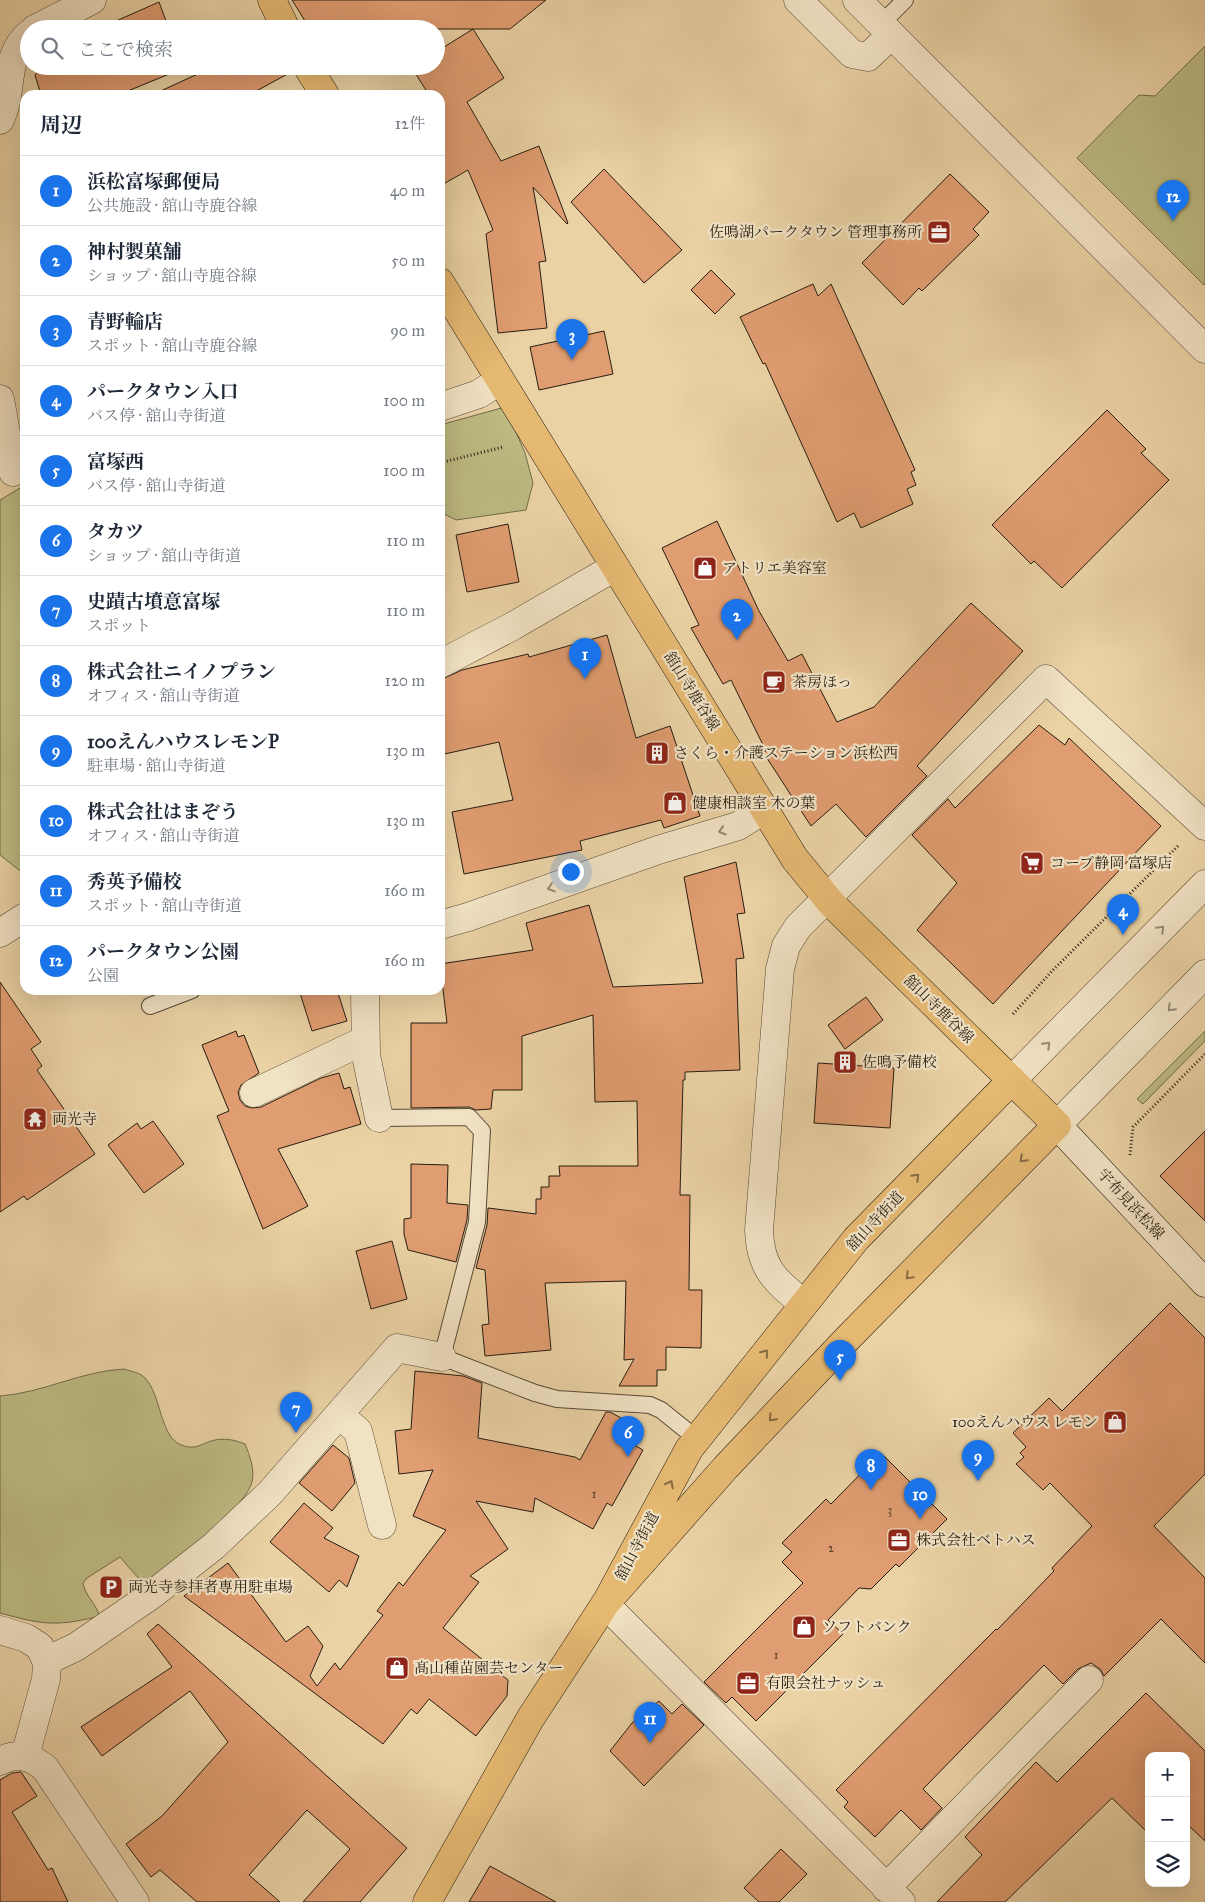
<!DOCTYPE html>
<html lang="ja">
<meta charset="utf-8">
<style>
body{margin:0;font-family:"IM FELL Great Primer","Noto Serif JP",serif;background:#f2f2f3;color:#1f2937}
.controls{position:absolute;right:15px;bottom:15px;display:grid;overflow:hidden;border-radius:10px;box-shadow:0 5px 20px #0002}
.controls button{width:45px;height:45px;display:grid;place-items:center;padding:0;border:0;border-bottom:1px solid #e0e1e3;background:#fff;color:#1f2937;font:25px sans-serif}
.you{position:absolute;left:570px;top:871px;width:18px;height:18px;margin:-12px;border:4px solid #fff;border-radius:50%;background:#1a73e8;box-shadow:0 0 0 8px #1a73e833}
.badge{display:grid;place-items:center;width:32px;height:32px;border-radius:50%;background:#1a73e8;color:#fff;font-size:16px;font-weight:700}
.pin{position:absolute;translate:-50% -41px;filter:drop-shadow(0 1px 2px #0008)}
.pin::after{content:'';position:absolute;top:26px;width:18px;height:15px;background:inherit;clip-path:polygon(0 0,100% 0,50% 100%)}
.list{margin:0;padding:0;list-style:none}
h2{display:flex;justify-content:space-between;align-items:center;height:65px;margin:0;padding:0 20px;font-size:21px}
h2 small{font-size:16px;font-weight:400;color:#747a83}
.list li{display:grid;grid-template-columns:32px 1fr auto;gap:15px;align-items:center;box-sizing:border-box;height:70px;padding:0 20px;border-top:1px solid #e0e1e3}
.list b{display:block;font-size:19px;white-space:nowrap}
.list p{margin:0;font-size:16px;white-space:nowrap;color:#747a83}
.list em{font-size:16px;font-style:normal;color:#747a83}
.icon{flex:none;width:28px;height:28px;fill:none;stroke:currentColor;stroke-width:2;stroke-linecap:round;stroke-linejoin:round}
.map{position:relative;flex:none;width:1205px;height:1902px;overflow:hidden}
.search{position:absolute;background:#fff;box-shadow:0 5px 20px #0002;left:20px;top:20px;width:425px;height:55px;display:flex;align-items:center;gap:12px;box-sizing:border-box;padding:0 18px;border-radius:28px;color:#747a83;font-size:19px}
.panel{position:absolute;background:#fff;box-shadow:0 5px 20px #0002;left:20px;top:90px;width:425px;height:905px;border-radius:15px}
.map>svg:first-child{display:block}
.green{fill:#bdba82;stroke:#726c4a}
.building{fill:#e09d71;stroke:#271d11}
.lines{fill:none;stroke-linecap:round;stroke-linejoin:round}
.service-casing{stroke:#584a36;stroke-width:18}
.minor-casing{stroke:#584a36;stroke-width:29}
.tertiary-casing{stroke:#584a36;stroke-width:29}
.secondary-casing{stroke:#271d11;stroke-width:29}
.primary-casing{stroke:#271d11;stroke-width:29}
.path{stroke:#271d11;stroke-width:3;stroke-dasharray:1 2.5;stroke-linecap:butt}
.service{stroke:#f1e2c4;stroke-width:16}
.minor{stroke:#f1e2c4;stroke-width:28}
.tertiary{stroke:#f1e2c4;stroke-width:28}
.secondary{stroke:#f1e2c4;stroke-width:28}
.primary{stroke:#e5b972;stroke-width:28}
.oneway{stroke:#968973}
.oneway2{stroke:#866b42}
.labels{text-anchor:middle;stroke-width:4.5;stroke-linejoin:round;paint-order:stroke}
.number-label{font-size:12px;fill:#553d29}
.poi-label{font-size:15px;fill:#271d11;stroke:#f1e2c4;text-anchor:start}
.street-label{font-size:15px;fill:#271d11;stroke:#f1e2c4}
</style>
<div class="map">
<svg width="1205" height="1902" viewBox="0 0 1205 1902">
<rect width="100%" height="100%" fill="#ead2a5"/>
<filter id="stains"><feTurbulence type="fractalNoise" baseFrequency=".004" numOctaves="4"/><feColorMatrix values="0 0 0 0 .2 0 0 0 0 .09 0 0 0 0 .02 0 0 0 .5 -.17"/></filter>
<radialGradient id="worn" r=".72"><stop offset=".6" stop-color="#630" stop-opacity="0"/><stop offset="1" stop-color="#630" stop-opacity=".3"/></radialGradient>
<!-- green -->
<path class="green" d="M1205 46V284L1204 285 1077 158 1139 95 1155 96Z
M505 407 525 453 533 483 526 510 456 520 440 512V425Z
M25 485V874H24L0 855V500Z
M1205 1031V1041L1143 1104 1137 1099Z
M124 1369C130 1371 141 1373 145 1378 161 1394 160 1437 181 1445 197 1451 201 1443 215 1440 226 1438 235 1440 245 1444 250 1456 256 1472 251 1485 240 1513 172 1561 146 1582L140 1580 120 1557 87 1578 83 1583C85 1595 95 1603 99 1614L96 1617C55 1627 40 1624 0 1613V1396C43 1393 81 1371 124 1369Z"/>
<!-- building -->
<path class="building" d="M292 0H546L510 29H310Z
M159 2 169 29H98Z
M473 29 504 78 467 102 501 161 539 146 568 223 567 224 533 187 546 261 539 262 547 328 498 333 486 234 493 230 468 170 440 186V95H429L412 68 436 66V52Z
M43 66H184V68L118 95H41L35 75Z
M215 66H291L293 71 249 95H152Z
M604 169 682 250 644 283 571 202Z
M950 174 989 212 973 229 979 235 922 291 919 288 903 305 862 263Z
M711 270 735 294 715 314 691 290Z
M813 284 818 296 831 284 915 470 911 472 916 485 907 489 913 504 861 528 854 513 837 522 765 363 763 364 740 317Z
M604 331 613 374 539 390 530 347Z
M1107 410 1146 449 1141 453 1169 480 1062 588 1034 561 1031 564 992 525Z
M717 521 759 611 788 661 802 654 837 722 874 707 971 603 1023 651 917 766 927 776 866 837 836 804 811 826 763 752 766 751 731 680 723 684 691 628 699 625 662 548Z
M508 524 519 582 467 592 456 535Z
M607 635 636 738 670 726 700 816 664 828 661 820 580 841 582 850 464 874 452 812 513 800 499 742 440 755V680L462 670 528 654 529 657Z
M1039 725 1065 745 1069 738 1161 826 993 1004 917 930 957 883 912 835 948 799 955 808Z
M736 862 745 913 737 914 744 958 736 959 740 1070 685 1072V1080H683L680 1195H690L689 1290H702L701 1348 666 1347V1370H657V1386H619L634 1359 624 1360 626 1281 545 1283 551 1350 485 1356 482 1325 489 1324 485 1270 476 1268 487 1225 488 1208 536 1214V1199H541V1187H549V1176H560L559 1166H638L637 1101 595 1102 593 1015 522 1036V1090H493L491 1109 476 1110 469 1107 411 1108V1023H447L440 964 533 950 526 923 589 905 613 987 703 983 684 877Z
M0 982 41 1042 31 1049 42 1066 37 1070 95 1154 27 1200 24 1196 0 1212Z
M299 990H337L347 1021 312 1031Z
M866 997 883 1020 845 1049 828 1025Z
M236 1031 238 1037 244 1035 259 1073 241 1085 238 1092 240 1100 245 1106 252 1108 261 1107 321 1078 339 1073 344 1089 350 1087 361 1124 278 1149 308 1206 263 1229 217 1116 229 1111 202 1045Z
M818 1063 894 1068 890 1128 814 1123Z
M153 1121 184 1164 144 1193 108 1145 137 1123 141 1129Z
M1205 1131V1221L1160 1176Z
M411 1164 448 1165 447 1203 468 1205 467 1220 456 1262 408 1250 404 1234V1219L411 1218Z
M392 1241 407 1299 371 1309 356 1251Z
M1170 1303 1205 1338V1474L1154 1526 1205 1578V1663L1161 1619 1104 1676 1100 1669 1091 1663 1078 1669 1063 1684 1044 1665 923 1789 942 1808 921 1830 901 1810 875 1837 844 1807 848 1802 836 1790 996 1629 997 1630 1054 1571 1052 1568 1092 1526 1050 1483 1043 1490 1016 1464 1024 1457 1020 1453 1026 1447 1013 1433 1049 1398 1062 1411Z
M415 1371 463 1376 482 1383 478 1438 575 1457 580 1460 606 1412H610L634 1425 625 1440 643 1450 612 1506 607 1503 593 1529 535 1498 533 1512 476 1501 508 1549 470 1576 479 1582 443 1628 508 1680 507 1696 476 1736 429 1699 417 1714 411 1709 383 1744 184 1596 228 1563 286 1642 308 1626 323 1646 310 1676 317 1686 335 1663 340 1670 383 1615 377 1611 399 1582 403 1586 446 1530 413 1516 433 1470 399 1474 395 1431 411 1429Z
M333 1445 349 1458 355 1483 332 1511 299 1483Z
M881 1453 947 1519 899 1567 896 1564 871 1589 859 1588 828 1620 843 1634 756 1721 732 1697 726 1703 704 1682 803 1583 782 1562 792 1552 782 1543 826 1499 831 1504Z
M304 1503 333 1528 324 1538 359 1556 347 1587 339 1580 329 1592 270 1542Z
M158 1624 407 1848 360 1902H303L350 1849 307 1810 249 1875 280 1902H197L160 1870 151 1877 126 1844 162 1816 228 1742 190 1691 102 1756 81 1727 172 1667 147 1634Z
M1146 1693 1205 1751V1841L1186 1823V1756H1149V1834L1112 1798 1005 1902H937L982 1855 965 1837 1036 1762 1057 1782Z
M659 1701 672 1714 682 1704 704 1725 644 1786 610 1751 632 1723Z
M21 1772 37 1796 12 1812 48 1870 52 1868 68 1902H0V1780L12 1773Z
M781 1849 807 1874 779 1902H759L744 1888Z
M490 1866 556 1902H469Z"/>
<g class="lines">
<!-- service casing -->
<g class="service-casing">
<path id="service" d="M881 24 905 0
M150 1006 192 990
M379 1118 469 1117 482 1131 477 1222 442 1357 535 1393 557 1399 650 1405 661 1410 697 1439"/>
</g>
<!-- minor casing -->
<g class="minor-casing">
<path id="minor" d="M798 0 852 54 868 57 891 35
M35 29 92 0
M0 120C14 91 3 56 29 34
M0 399 13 472
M440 407 479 394 500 380
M440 664 513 626 615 567
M440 925 468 917 658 850 738 826 765 809
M0 933 25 917
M365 990 366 1055 379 1118
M254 1093 365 1040
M804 1304C775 1281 760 1268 759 1230L780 969 786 946 798 927 1046 679 1205 826
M340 1415 358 1431 382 1525
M605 1604 901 1902
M0 1630 26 1638 40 1647 47 1663 46 1679 25 1756
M46 1661 76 1647 153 1594 214 1546 270 1493 397 1348 442 1357
M0 1761C18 1752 30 1756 45 1768L135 1902
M886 1888 1089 1680"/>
</g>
<!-- tertiary casing -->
<g class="tertiary-casing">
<path id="tertiary" d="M857 0 1205 349
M1012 1080 1205 884
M1057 1125 1205 974"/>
</g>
<!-- secondary casing -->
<g class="secondary-casing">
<path id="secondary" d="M1057 1125 1205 1283"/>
</g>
<!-- primary casing -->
<g class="primary-casing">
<path id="primary" d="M272 0 286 29
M307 66 325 95
M440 282 795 859 832 904 1057 1125 847 1339 726 1467 605 1604
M427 1902 530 1719 607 1601 689 1449 856 1239 1012 1080"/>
</g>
<!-- path -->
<path class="path" d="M440 463 503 447
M1013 1014 1052 971 1178 846
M1130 1155 1133 1127 1205 1054"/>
<!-- service -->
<use href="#service" class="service"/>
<!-- minor -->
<use href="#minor" class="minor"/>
<!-- tertiary -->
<use href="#tertiary" class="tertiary"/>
<!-- secondary -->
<use href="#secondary" class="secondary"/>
<!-- primary -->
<use href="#primary" class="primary"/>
</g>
<!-- one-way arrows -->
<defs><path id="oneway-chevron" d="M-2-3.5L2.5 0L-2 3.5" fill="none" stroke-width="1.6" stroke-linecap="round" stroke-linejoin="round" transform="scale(1.25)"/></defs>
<g class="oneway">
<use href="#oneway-chevron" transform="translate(722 831) rotate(163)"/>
<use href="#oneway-chevron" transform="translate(551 888) rotate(161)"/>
<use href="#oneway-chevron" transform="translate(1161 929) rotate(-46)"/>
<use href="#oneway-chevron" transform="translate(1171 1008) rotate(134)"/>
<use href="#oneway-chevron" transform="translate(1047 1045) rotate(-45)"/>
</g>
<g class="oneway2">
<use href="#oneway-chevron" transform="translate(1023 1159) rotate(135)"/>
<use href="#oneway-chevron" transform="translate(916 1177) rotate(-45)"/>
<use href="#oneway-chevron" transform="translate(909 1276) rotate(135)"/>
<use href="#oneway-chevron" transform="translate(765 1353) rotate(-52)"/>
<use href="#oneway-chevron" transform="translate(772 1418) rotate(133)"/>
<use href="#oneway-chevron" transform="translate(670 1484) rotate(-62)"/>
</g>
<!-- icons -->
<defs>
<g id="office-square" transform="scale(1.25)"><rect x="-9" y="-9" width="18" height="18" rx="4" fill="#8f2418" stroke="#f1e2c4"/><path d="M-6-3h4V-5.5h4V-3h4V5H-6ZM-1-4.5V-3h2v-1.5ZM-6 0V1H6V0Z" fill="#fff"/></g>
<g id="shop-square" transform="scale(1.25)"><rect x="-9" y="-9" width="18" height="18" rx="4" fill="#8f2418" stroke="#f1e2c4"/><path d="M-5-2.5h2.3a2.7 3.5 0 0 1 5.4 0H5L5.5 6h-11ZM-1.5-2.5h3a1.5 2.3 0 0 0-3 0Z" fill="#fff"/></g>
<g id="cafe-square" transform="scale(1.25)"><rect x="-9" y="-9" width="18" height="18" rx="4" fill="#8f2418" stroke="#f1e2c4"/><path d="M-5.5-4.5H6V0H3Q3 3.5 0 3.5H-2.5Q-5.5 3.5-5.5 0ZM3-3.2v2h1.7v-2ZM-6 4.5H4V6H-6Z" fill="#fff"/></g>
<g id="building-square" transform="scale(1.25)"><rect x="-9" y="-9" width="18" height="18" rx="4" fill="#8f2418" stroke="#f1e2c4"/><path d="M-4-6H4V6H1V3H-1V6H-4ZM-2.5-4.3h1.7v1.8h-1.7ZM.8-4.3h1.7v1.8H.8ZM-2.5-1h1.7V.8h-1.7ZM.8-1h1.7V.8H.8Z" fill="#fff"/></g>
<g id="supermarket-square" transform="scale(1.25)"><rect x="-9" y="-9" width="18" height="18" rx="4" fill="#8f2418" stroke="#f1e2c4"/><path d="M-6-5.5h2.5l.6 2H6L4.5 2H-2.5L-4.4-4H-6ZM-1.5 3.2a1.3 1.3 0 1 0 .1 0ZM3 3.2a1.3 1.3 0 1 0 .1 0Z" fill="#fff"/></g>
<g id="temple-square" transform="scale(1.25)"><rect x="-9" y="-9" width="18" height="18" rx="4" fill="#8f2418" stroke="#f1e2c4"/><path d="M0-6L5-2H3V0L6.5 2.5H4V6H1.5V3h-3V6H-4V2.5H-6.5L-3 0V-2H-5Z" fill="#fff"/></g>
<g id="parking-square" transform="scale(1.25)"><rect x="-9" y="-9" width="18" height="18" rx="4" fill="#8f2418" stroke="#f1e2c4"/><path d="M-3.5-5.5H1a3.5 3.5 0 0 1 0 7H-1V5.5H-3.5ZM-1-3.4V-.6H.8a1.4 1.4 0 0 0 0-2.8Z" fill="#fff"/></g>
</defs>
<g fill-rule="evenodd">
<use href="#office-square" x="939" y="232"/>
<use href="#shop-square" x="705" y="568"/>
<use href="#cafe-square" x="774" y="682"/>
<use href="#building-square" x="657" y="753"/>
<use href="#shop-square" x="675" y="803"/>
<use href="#supermarket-square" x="1032" y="863"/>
<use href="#building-square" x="845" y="1062"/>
<use href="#temple-square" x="35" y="1119"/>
<use href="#shop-square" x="1115" y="1422"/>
<use href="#office-square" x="899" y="1540"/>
<use href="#parking-square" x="111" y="1587"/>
<use href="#shop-square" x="804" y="1627"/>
<use href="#shop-square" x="397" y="1668"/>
<use href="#office-square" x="748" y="1683"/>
</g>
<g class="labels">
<!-- number labels -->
<g class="number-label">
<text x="594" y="1498">1</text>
<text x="890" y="1514">3</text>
<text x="831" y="1552">2</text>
<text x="776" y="1659">1</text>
</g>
<!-- poi labels -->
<g class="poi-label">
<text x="922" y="237" text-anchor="end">佐鳴湖パークタウン 管理事務所</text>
<text x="722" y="573">アトリエ美容室</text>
<text x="792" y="687">茶房ほっ</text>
<text x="674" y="758">さくら・介護ステーション浜松西</text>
<text x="692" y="808">健康相談室 木の葉</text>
<text x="1050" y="868">コープ静岡 富塚店</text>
<text x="862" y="1067">佐鳴予備校</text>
<text x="52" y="1124">両光寺</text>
<text x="1098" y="1427" text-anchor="end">100えんハウス レモン</text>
<text x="916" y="1545">株式会社ベトハス</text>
<text x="128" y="1592">両光寺参拝者専用駐車場</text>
<text x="822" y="1632">ソフトバンク</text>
<text x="414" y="1673">髙山種苗園芸センター</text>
<text x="766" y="1688">有限会社ナッシュ</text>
</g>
<!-- street labels -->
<g class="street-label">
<text transform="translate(692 691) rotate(58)" y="5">舘山寺鹿谷線</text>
<text transform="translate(939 1009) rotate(44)" y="5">舘山寺鹿谷線</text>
<text transform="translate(1131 1204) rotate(47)" y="5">宇布見浜松線</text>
<text transform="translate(875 1221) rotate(-47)" y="5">舘山寺街道</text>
<text transform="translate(637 1546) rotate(-62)" y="5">舘山寺街道</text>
</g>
</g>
<rect width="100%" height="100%" filter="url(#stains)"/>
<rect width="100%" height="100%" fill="url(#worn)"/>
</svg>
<div class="controls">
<button>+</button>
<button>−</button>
<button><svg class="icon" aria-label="layers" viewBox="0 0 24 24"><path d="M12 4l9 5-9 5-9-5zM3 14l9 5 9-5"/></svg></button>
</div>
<div class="you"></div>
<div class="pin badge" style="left:585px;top:679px">1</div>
<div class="pin badge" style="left:737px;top:640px">2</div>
<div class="pin badge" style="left:572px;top:360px">3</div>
<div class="pin badge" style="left:1123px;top:935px">4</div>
<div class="pin badge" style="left:840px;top:1381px">5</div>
<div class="pin badge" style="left:628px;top:1457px">6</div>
<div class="pin badge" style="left:296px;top:1433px">7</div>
<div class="pin badge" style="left:871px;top:1490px">8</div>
<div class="pin badge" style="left:978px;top:1481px">9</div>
<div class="pin badge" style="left:920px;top:1519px">10</div>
<div class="pin badge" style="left:650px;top:1743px">11</div>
<div class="pin badge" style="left:1173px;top:221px">12</div>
<div class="search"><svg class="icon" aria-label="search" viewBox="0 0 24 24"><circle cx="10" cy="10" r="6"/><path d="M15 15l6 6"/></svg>ここで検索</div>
<section class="panel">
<h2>周辺<small>12件</small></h2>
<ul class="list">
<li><span class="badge">1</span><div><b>浜松富塚郵便局</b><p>公共施設 · 舘山寺鹿谷線</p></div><em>40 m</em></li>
<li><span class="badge">2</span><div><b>神村製菓舗</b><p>ショップ · 舘山寺鹿谷線</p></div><em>50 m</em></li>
<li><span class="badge">3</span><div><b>青野輪店</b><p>スポット · 舘山寺鹿谷線</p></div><em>90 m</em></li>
<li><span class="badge">4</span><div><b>パークタウン入口</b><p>バス停 · 舘山寺街道</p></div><em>100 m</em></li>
<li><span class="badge">5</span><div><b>富塚西</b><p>バス停 · 舘山寺街道</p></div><em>100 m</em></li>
<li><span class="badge">6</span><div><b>タカツ</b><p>ショップ · 舘山寺街道</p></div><em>110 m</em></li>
<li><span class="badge">7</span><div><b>史蹟古墳意富塚</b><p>スポット</p></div><em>110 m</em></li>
<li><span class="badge">8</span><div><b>株式会社ニイノプラン</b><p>オフィス · 舘山寺街道</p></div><em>120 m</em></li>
<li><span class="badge">9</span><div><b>100えんハウスレモンP</b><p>駐車場 · 舘山寺街道</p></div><em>130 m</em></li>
<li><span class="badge">10</span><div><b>株式会社はまぞう</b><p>オフィス · 舘山寺街道</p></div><em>130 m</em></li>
<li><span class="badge">11</span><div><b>秀英予備校</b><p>スポット · 舘山寺街道</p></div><em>160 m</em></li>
<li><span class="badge">12</span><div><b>パークタウン公園</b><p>公園</p></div><em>160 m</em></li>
</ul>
</section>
</div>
